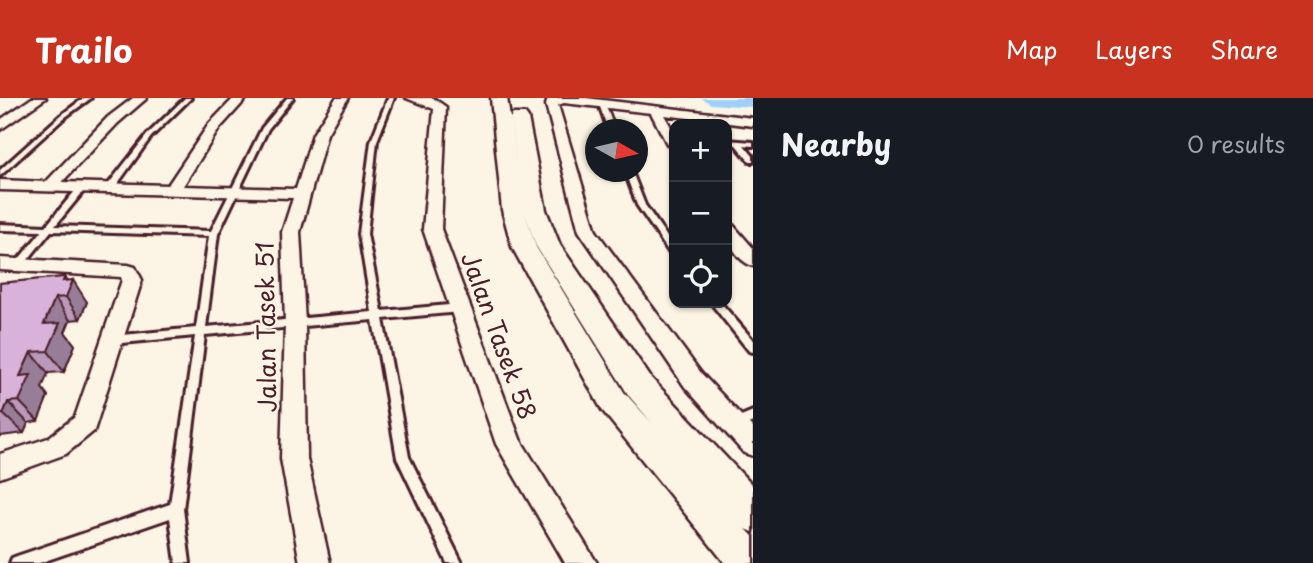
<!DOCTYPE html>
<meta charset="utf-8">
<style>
body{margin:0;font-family:"Playpen Sans",sans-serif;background:#242831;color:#f1f3f6}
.controls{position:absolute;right:21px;top:21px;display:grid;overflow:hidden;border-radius:14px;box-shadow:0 2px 5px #0004}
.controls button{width:63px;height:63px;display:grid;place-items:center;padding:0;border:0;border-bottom:2px solid #363941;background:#171b24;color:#f1f3f6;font:35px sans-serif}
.compass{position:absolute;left:585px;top:21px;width:63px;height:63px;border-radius:50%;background:#171b24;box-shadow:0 2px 5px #0004;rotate:98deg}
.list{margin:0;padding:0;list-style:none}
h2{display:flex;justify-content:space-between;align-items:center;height:91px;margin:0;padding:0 28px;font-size:30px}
h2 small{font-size:23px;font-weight:400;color:#9ea1a6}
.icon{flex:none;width:38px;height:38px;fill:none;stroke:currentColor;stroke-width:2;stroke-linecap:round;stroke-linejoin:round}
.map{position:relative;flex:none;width:753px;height:465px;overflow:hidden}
header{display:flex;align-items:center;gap:42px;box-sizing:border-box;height:98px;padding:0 35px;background:#c8321e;color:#fff}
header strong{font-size:33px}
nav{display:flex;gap:38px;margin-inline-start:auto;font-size:24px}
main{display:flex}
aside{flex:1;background:#171b24}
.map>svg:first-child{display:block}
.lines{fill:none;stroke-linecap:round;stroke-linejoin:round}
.river{fill:#9ed0fc;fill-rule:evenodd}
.service-casing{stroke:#4a1f2b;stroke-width:6}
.minor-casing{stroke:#4a1f2b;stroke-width:5}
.secondary-casing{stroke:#4a1f2b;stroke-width:5}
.service{fill:#fcf5e5;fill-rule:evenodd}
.minor{fill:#fcf5e5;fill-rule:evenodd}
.secondary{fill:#fcf5e5;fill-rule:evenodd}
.wall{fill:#b9b;stroke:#4a1f2b;stroke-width:2}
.shaded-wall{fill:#987d98;stroke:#4a1f2b;stroke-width:2}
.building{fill:#d9b2d9;stroke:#4a1f2b;stroke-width:2}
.labels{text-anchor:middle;stroke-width:5;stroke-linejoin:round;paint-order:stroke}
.street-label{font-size:24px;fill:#4a1f2b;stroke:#fcf5e5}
</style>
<header>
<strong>Trailo</strong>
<nav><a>Map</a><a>Layers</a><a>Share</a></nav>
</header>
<main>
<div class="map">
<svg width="753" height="465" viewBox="0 0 753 465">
<rect width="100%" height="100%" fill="#fcf5e5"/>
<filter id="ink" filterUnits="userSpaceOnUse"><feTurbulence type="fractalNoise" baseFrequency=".0143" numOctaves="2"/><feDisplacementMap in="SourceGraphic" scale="14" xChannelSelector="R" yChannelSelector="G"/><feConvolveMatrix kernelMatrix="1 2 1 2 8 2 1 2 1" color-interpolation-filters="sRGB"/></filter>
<g filter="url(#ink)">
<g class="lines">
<!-- river -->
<path class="river" d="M701 0H753V9L711 6Z"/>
<!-- service casing -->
<g class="service-casing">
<path id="service" d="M84 0H91L64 20 0 78V72L60 18Z
M185 0H191L151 39 113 92H107V88L147 37Z
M287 0H293L268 31 218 136 206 229 372 214 359 136 371 43 388 0H394L377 43 367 136 382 213 460 206 465 210 460 214 383 221 409 359 462 465H447L397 360 373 222 205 237 183 411 190 465H176L170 420 39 465H10L12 460 17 458 170 406 195 238 112 246 108 245 107 242 108 239 112 238 196 230 209 138 51 133 22 169 19 170 14 167 42 133 0 132V126L46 128 80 87H83L87 89 55 128 211 133 262 30Z
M602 4 605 6 615 32H608L599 6Z
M727 42 753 44V48L744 47 753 58V64H750L736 47 727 46Z
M625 74H632L645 107 674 149V158L671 157 637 107Z
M711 205H721L753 242V254L749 253Z
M753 313V324L733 332 729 331 727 327 729 323Z"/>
</g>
<!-- minor casing -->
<g class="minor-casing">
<path id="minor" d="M32 0H46L0 32V22Z
M133 0H147L118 25 62 84 168 87 209 26 234 0H247L219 31 183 88 296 91 313 36 336 0H348L327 36 300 134 305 225 307 361 330 465H300L281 361 285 225 282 134 293 100 0 92V82L46 84 108 19Z
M406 0H433L446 9 441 131 520 341 597 465H565L496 346 423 131 434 11Z
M548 0H586L753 20V28L664 17 674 34V50L667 46 651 15 564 5 558 7 596 133 701 275 753 330V358L744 355 685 289 579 133 546 7Z
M727 126 733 127 753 150V168C736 163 726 141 727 126Z
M0 160 128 167 135 169 142 182 94 333 66 356 0 380V356L48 340 75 319 122 182 121 179 0 172Z"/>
</g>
<!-- secondary casing -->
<g class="secondary-casing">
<path id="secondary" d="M491 0H507L524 112 536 149 624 294 652 325 629 298 536 148 524 112 510 20 513 16H525L528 20 546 112 560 147 651 280 753 388V434L746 431 753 438V465H725L602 312 512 149 502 112Z"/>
</g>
<!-- service -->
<use href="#service" class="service"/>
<!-- minor -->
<use href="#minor" class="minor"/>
<!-- secondary -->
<use href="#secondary" class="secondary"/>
</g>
<!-- wall -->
<path class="wall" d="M65 179 87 204 80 221 70 222 65 234 75 247 64 274 48 275 42 290 48 298 38 323 28 325 24 335 0 338V185Z"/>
<!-- shaded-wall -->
<path class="shaded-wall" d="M65 179 71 188 73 182 87 204 80 221 66 199 63 183Z
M55 200 70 222 65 234 75 247 64 274 48 253 44 226Z
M31 254 48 275 42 290 48 298 38 323 19 303 20 278Z
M8 304 28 325 24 335 3 316Z"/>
<!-- building -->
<path class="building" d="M65 179 63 183 73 182 66 199 55 200 44 226 60 225 48 253 31 254 20 278 31 277 19 303 8 304 3 316H0V185Z"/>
</g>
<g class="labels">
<!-- street labels -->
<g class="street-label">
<text transform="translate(267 229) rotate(-91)" y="8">Jalan Tasek 51</text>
<text transform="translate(498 238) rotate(70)" y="8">Jalan Tasek 58</text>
</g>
</g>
</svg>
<div class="controls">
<button>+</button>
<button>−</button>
<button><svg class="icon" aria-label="locate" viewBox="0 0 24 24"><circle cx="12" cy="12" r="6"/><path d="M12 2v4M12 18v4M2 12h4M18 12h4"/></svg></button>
</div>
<svg class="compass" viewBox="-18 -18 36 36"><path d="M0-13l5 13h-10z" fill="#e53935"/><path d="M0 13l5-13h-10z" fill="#9ea1a6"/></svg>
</div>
<aside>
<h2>Nearby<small>0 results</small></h2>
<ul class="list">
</ul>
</aside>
</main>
